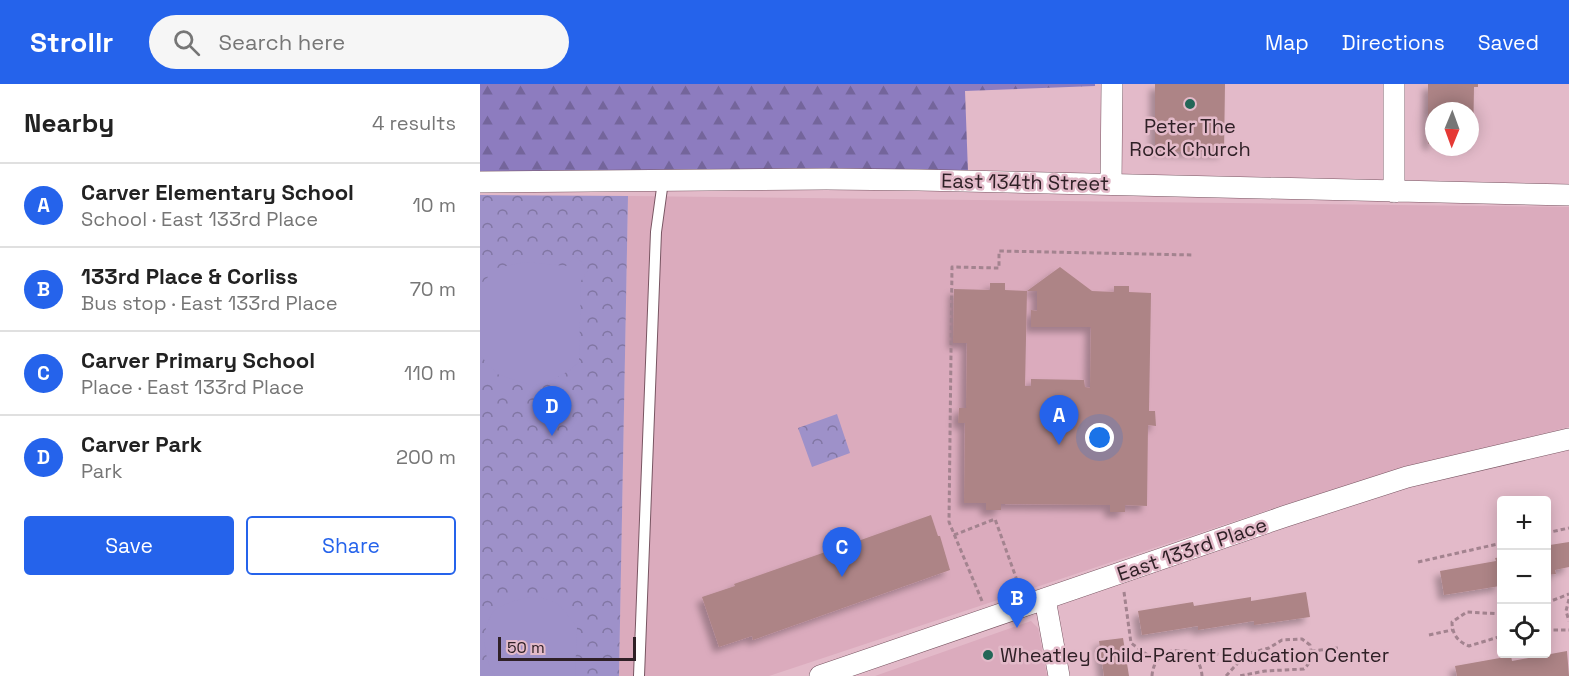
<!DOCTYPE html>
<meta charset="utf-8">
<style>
body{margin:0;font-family:"Space Grotesk",sans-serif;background:#f6f6f6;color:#222}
.controls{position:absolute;right:18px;bottom:18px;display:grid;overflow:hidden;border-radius:6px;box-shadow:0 3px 15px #0003}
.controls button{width:54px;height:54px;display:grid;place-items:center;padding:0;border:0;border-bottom:2px solid #e0e0e0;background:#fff;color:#222;font:30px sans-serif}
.compass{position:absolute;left:945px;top:18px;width:54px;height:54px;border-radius:50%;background:#fff;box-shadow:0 3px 15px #0003;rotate:181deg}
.scale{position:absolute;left:18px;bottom:15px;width:138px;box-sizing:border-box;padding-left:6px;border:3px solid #2f2026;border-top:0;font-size:16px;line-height:21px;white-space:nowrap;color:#2f2026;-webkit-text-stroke:4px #e3bac9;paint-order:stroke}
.you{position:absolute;left:620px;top:354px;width:21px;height:21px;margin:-15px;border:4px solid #fff;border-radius:50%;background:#1a73e8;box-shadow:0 0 0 9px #1a73e833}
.badge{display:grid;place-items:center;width:39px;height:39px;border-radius:50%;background:#2563eb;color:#fff;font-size:20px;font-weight:700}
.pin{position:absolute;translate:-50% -50px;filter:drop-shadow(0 2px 3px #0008)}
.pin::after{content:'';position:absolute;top:32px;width:21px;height:18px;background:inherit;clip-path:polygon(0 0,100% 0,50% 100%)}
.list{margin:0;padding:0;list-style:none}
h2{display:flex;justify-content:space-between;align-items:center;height:78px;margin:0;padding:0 24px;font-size:26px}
h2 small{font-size:20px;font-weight:400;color:#767676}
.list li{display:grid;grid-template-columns:39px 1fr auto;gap:18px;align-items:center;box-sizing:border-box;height:84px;padding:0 24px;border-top:2px solid #e0e0e0}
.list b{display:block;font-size:22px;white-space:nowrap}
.list p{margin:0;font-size:20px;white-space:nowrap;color:#767676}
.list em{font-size:20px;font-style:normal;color:#767676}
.actions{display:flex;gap:12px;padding:18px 24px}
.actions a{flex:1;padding:14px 0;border:2px solid #2563eb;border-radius:6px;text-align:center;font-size:21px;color:#2563eb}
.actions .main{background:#2563eb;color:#fff}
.icon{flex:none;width:33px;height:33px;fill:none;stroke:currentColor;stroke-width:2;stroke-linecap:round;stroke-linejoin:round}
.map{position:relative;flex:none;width:1089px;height:592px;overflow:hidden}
header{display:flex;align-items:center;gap:36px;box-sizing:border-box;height:84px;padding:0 30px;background:#2563eb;color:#fff}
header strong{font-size:28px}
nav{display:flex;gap:33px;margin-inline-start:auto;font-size:21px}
.search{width:420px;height:54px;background:#f6f6f6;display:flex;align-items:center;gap:15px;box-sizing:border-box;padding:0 21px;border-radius:33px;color:#767676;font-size:22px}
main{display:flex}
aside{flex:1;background:#fff}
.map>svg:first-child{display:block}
.built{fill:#dbabbd}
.forest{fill:url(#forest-firs)}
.park{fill:url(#park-crowns)}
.pitch{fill:#9e91c9}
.building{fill:#ad8486;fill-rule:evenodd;filter:url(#shadow)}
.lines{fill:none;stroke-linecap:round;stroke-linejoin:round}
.lane-casing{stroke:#785562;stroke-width:12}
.street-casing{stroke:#785562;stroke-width:22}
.path{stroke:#a3838f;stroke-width:3;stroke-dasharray:4.5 3;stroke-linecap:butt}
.lane{stroke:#fff;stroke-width:10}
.street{stroke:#fff;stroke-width:21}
.poi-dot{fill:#236657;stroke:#e3bac9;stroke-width:2}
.labels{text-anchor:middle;stroke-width:5;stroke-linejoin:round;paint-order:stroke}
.poi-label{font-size:20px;fill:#2f2026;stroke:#e3bac9}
.street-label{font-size:20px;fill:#2f2026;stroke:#e3bac9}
</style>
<header>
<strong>Strollr</strong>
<div class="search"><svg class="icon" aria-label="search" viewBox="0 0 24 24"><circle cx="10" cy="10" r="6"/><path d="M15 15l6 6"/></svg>Search here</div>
<nav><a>Map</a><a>Directions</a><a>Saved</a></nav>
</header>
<main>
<aside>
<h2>Nearby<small>4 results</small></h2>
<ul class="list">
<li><span class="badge">A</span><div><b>Carver Elementary School</b><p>School · East 133rd Place</p></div><em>10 m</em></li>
<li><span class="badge">B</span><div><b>133rd Place &amp; Corliss</b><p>Bus stop · East 133rd Place</p></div><em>70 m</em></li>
<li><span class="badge">C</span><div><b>Carver Primary School</b><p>Place · East 133rd Place</p></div><em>110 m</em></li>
<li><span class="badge">D</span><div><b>Carver Park</b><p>Park</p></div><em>200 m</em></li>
</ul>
<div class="actions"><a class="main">Save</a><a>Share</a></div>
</aside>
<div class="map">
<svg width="1089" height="592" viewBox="0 0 1089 592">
<defs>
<pattern id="forest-firs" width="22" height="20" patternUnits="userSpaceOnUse" patternTransform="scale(1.5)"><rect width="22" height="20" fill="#8d7cbf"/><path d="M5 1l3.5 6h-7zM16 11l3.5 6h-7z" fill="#74659b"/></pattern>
<pattern id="park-crowns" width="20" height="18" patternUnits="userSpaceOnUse" patternTransform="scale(1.5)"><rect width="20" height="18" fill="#9e91c9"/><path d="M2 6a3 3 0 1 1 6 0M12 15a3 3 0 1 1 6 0" fill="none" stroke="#8176a3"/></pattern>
<filter id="shadow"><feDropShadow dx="-5.5" dy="5.5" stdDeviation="3" flood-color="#0004"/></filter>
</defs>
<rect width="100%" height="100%" fill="#e3bac9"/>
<!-- built -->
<path class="built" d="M148 112 1089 123V343L957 376 803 421 289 592H139Z
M551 537 558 544 567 592H395Z"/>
<!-- forest -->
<path class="forest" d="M0 0H615V2L485 7 488 88 0 89Z"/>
<!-- park -->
<path class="park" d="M0 111 148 112 139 592H0Z
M357 330 370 369 332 383 318 344Z"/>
<!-- pitch -->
<path class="pitch" d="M96 172 108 186 101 197 99 277 92 285 67 299 50 301 17 290 0 271V201L17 184 45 178 86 182Z
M49 513 63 514 75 518 85 527 97 544 95 592H15C3 574 0 545 14 527 23 519 38 516 49 513Z"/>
<!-- building -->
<path class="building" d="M675 0H745L744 69 675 67Z
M948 0H998V3H994L993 60H990V27H954V60H948Z
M580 183 612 207 634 208V202H649V208L671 209 669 327H675L676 342 668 341 667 422 645 421V428H630V421L521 420V426H506V419H484L485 339H478L479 324H486L487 259H473L474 205 510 206V199H525V206L547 207ZM547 207H557V227L551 226V243H611L610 304 605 303 604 296 551 295V302H545Z
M451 431 458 452H460L470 486 273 556 272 552 239 563 222 513 255 502 254 500 351 466 350 464 363 460 364 462Z
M1089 458V483L1075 486 1076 490 1066 491V465H1071L1070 461Z
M1022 473 1020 502 964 511 960 487 1016 477 1015 474Z
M826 508 830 533 774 541V537L718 546V542L662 551 658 527 713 518 714 522 771 513V517Z
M643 554 649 592H624L619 557Z
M1087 567 1089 592H977L975 582 1031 572 1032 577Z"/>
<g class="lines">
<!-- lane casing -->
<g class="lane-casing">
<path id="lane" d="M159 592 176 148 183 97"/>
</g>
<!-- street casing -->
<g class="street-casing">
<path id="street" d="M0 98 346 95 439 96 1089 111
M631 100 632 0
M914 108V0
M565 515 579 592
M340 592 806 432 927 393 1089 355"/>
</g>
<!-- path -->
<path class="path" d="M1066 449 1089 444
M474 451 515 435 539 502
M938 478 1022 459
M644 508 651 559 676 577
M1089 515 1086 527 1089 537
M502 517 469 438 472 183 519 184V167L714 171
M1066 519 1089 510
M1022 530 987 528 972 538C972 550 978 558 989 562L1022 552
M1066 546H1089
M949 551 972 546
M704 567 759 572 789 564 802 556 822 555 830 561C832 572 832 577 824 585L785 587 759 592
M831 567 858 564
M672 592C674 558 720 558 722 592
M746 592 765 571"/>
<!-- lane -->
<use href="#lane" class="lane"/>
<!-- street -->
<use href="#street" class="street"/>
</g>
<!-- markers -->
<g class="poi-dot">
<circle cx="710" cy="20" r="6"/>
<circle cx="508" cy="571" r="6"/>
</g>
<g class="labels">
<!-- poi labels -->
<g class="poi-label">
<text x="710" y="49">Peter The<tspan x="710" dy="23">Rock Church</tspan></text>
<text x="520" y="578" text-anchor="start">Wheatley Child-Parent Education Center</text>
</g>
<!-- street labels -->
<g class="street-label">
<text transform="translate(545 98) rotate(1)" y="7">East 134th Street</text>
<text transform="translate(712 465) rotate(-19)" y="7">East 133rd Place</text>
</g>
</g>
</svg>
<div class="controls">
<button>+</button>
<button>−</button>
<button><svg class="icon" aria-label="locate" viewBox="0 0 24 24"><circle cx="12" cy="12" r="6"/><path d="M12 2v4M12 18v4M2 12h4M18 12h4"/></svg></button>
</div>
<svg class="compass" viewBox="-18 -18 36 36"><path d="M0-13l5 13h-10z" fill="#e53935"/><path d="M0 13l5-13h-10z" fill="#767676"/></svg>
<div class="scale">50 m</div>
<div class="you"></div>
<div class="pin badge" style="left:579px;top:361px">A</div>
<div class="pin badge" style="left:537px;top:544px">B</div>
<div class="pin badge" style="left:362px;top:493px">C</div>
<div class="pin badge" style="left:72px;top:352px">D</div>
</div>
</main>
